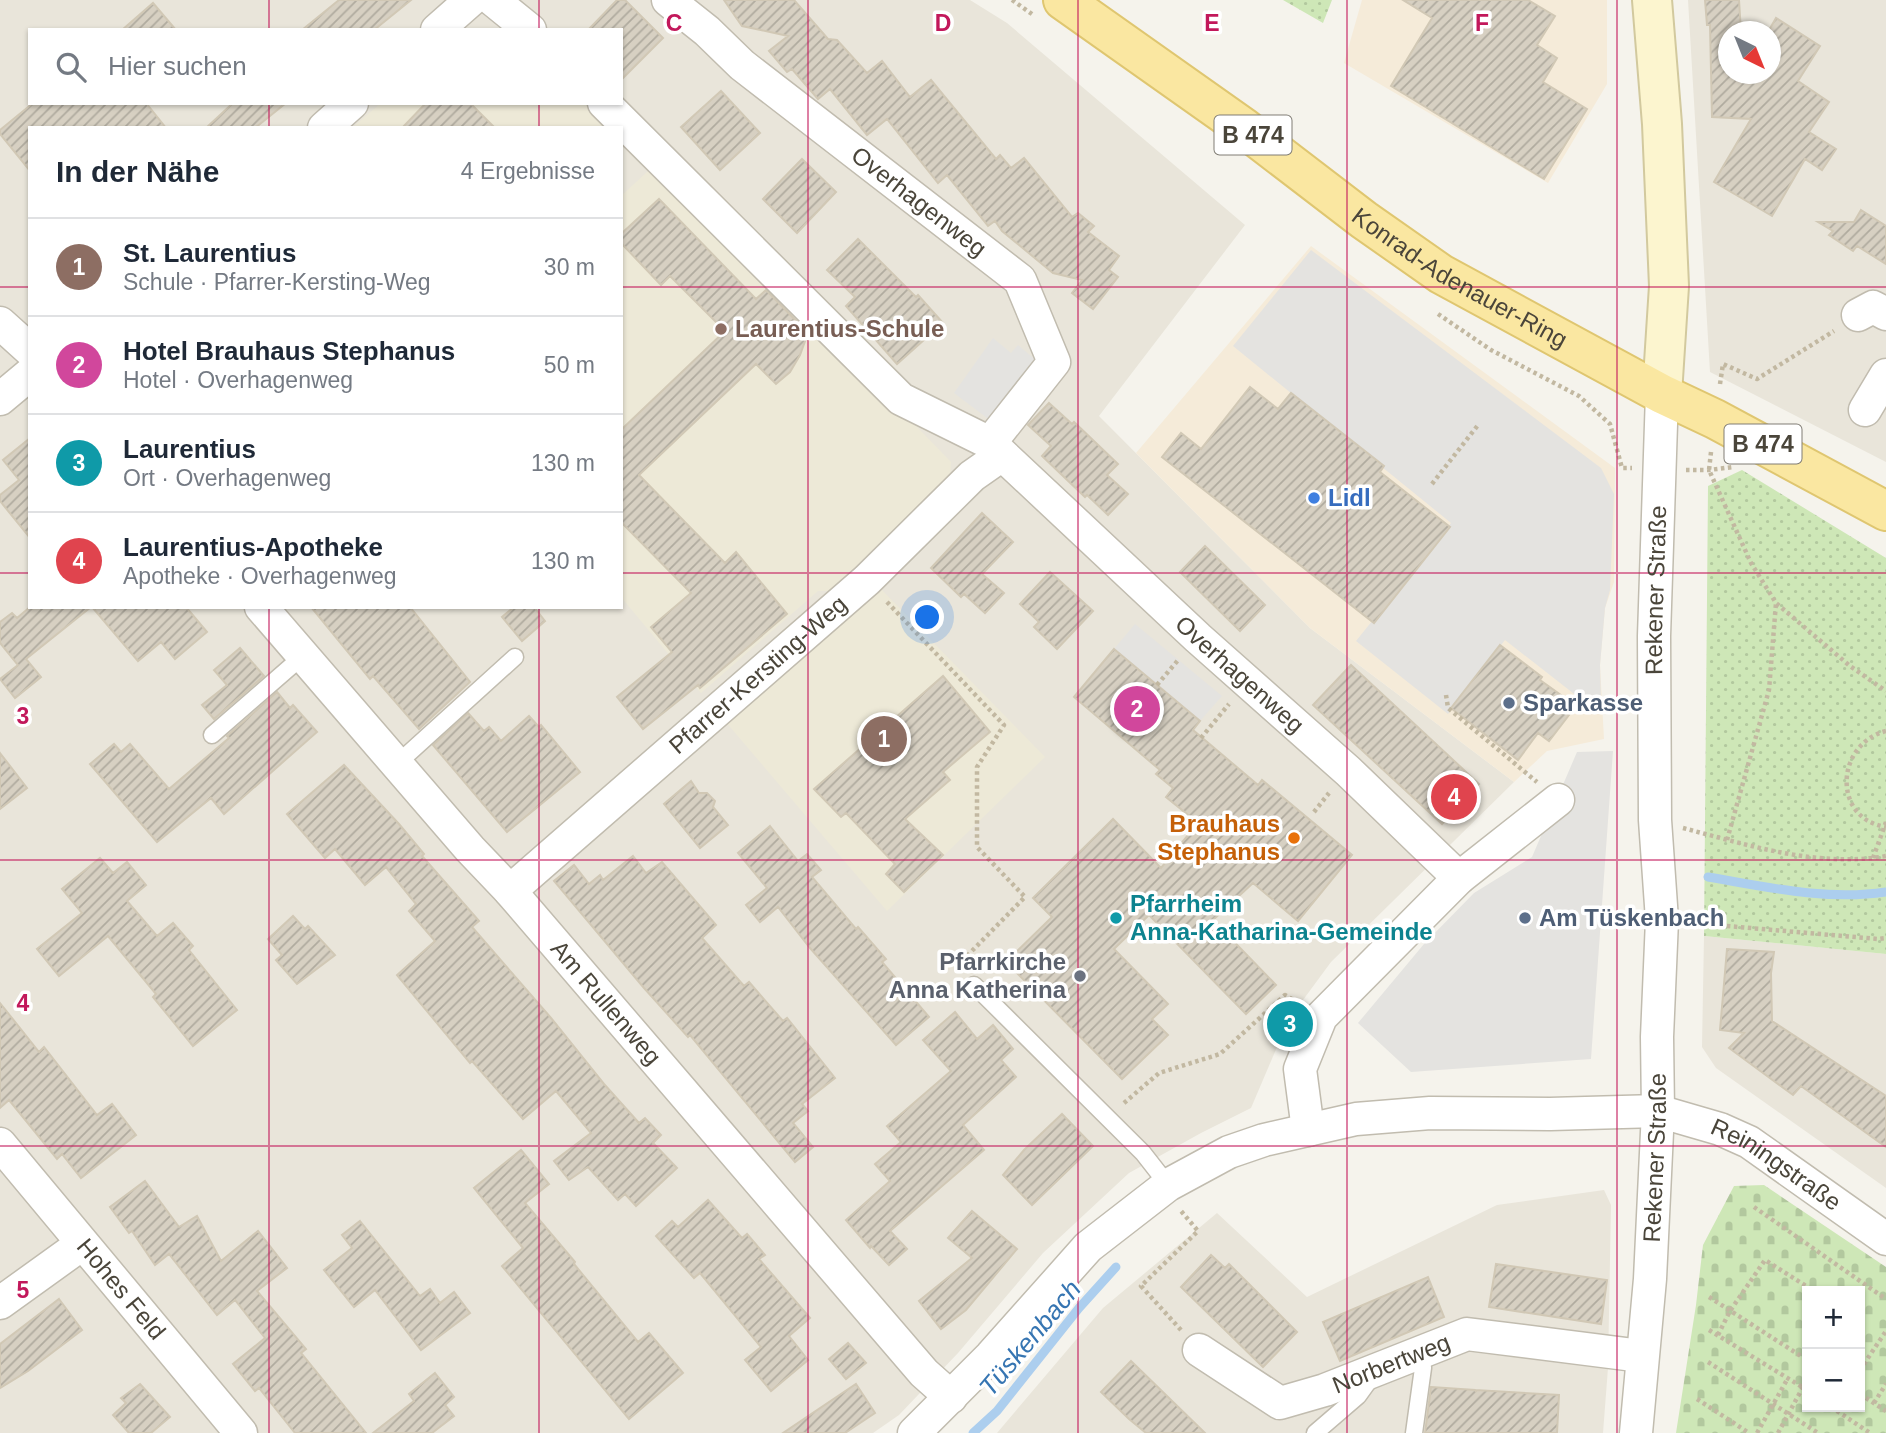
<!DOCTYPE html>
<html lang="de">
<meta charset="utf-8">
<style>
body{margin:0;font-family:Helvetica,sans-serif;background:#f6f6f7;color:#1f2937}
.controls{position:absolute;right:21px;bottom:21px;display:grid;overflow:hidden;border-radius:0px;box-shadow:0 2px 5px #0004}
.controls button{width:63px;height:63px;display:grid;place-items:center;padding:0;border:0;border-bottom:2px solid #e0e1e3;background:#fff;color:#1f2937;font:35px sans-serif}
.compass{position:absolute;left:1718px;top:21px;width:63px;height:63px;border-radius:50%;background:#fff;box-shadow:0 2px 5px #0004;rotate:137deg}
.you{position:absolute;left:928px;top:618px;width:24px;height:24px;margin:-18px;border:5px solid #fff;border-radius:50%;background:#1a73e8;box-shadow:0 0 0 10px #1a73e833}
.badge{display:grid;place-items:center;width:46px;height:46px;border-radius:50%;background:#f05528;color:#fff;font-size:23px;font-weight:700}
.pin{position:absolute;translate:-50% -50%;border:4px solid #fff;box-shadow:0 2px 7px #0006}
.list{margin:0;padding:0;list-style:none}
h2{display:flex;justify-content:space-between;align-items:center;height:91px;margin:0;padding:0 28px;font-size:30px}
h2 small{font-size:23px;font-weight:400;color:#747a83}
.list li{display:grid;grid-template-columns:46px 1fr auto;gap:21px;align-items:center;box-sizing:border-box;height:98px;padding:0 28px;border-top:2px solid #e0e1e3}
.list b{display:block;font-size:26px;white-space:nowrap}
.list p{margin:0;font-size:23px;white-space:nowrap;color:#747a83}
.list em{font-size:23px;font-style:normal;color:#747a83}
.icon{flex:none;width:38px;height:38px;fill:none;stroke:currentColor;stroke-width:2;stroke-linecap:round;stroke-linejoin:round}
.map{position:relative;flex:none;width:1886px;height:1433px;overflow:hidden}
.search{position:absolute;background:#fff;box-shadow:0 2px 5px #0004;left:28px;top:28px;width:595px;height:77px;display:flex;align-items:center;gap:18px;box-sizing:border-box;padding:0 24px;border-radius:0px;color:#747a83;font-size:26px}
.panel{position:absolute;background:#fff;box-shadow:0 2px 5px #0004;left:28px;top:126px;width:595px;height:483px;border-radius:0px}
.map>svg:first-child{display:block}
.residential{fill:#e9e5da;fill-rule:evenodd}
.commercial{fill:#f5ebd9}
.education{fill:#ede9d7}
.cemetery{fill:url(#cemetery-stones);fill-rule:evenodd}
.park{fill:url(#park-dots)}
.parking{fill:#e4e3e0}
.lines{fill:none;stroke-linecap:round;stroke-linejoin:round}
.stream{stroke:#acceee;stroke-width:9}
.building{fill:url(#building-hatch);stroke:#d1c8b5;stroke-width:2}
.lane-casing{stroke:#c1bcaf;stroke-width:19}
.street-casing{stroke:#c1bcaf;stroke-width:35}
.secondary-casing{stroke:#d2c99e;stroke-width:42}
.primary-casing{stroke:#dfc670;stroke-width:42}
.path{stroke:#c2b8a1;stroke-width:4.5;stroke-dasharray:3.5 3.5;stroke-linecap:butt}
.lane{stroke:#fff;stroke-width:16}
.street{stroke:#fff;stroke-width:32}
.secondary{stroke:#fcf5cf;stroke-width:38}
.primary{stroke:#fae7a1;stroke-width:38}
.grid{fill:none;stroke:#c2185b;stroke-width:2;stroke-opacity:0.55}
.education-dot{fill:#8d6e63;stroke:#fff;stroke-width:2.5}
.shop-dot{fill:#3f7fe0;stroke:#fff;stroke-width:2.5}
.service-dot{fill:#5c6f8a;stroke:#fff;stroke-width:2.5}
.food-dot{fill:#e8710a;stroke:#fff;stroke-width:2.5}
.culture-dot{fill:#0f9aa8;stroke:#fff;stroke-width:2.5}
.worship-dot{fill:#6b7280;stroke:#fff;stroke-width:2.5}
.labels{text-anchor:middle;stroke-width:7;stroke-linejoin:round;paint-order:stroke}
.shield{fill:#fff;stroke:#807d75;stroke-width:2}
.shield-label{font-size:23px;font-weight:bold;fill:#4a453a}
.street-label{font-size:24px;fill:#4a453a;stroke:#fff}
.education-label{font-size:24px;font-weight:bold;fill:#785e54;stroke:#fff;text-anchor:start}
.shop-label{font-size:24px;font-weight:bold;fill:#366cbe;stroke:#fff;text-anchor:start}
.service-label{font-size:24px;font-weight:bold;fill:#4e5e75;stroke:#fff;text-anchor:start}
.food-label{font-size:24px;font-weight:bold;fill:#c56008;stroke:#fff;text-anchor:end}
.culture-label{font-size:24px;font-weight:bold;fill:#0d838f;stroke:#fff;text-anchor:start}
.worship-label{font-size:24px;font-weight:bold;fill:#5b616d;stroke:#fff;text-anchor:end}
.water-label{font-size:26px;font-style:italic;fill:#3675b2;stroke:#fff}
.grid-label{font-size:23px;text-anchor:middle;font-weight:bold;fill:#c2185b;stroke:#fff;stroke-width:7;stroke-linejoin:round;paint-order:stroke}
</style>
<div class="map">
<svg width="1886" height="1433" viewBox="0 0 1886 1433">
<defs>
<pattern id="cemetery-stones" width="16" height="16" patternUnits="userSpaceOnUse" patternTransform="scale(1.75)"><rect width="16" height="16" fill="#cee7b7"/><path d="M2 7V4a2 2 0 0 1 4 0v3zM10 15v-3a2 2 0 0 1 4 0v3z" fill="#b2c89e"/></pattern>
<pattern id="park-dots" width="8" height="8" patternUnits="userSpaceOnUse" patternTransform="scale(1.75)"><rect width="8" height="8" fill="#cee7b7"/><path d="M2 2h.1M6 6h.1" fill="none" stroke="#b2c89e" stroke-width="1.8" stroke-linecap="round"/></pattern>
<pattern id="building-hatch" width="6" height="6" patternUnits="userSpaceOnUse" patternTransform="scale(1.75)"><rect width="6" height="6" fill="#d7d0c2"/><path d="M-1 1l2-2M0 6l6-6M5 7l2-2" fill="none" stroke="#b0ab9f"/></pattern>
</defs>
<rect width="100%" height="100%" fill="#f5f3ec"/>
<!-- residential -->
<path class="residential" d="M0 0H970L1007 23 1245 225 1099 416 1310 628 1514 782 1331 962 1289 1019 1251 1108 1201 1133 1129 1173 1043 1253 958 1353 899 1415 873 1433H0ZM30 30H621V103H30ZM30 128H621V607H30Z
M1688 0H1886V462L1710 372ZM1728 32H1770V74H1728Z
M1704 936 1886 954V1188L1716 1068 1702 1047Z
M1604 1190 1611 1205 1608 1368 1603 1433H997L1103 1308 1217 1213 1307 1297 1497 1205Z"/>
<!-- commercial -->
<path class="commercial" d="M1362 0H1607V84L1548 183 1344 63Z
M1311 246 1615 468 1614 582 1605 608 1600 665 1604 739 1547 751 1514 782 1310 628 1136 453Z"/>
<!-- education -->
<path class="education" d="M381 103H590L615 128H352Z
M659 161 951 462 950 478 836 591H818L701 693 621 597V196Z
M879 587 1045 757 887 911 725 721Z"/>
<!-- cemetery -->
<path class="cemetery" d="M1764 1185 1886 1267V1433H1676L1696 1305 1703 1245 1734 1186ZM1807 1291H1860V1407H1807Z"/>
<!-- park -->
<path class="park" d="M1283 0H1332L1323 23Z
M1742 470 1886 558V954L1704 936 1708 486Z"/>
<!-- parking -->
<path class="parking" d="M1311 250 1601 468 1614 494 1610 590 1605 608 1600 665 1601 702 1578 697 1505 640 1448 714 1356 641 1451 523 1233 346Z
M993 338 1011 353 1018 345 1037 361 991 421 954 393Z
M1135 624 1222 696 1200 721 1114 649Z
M1613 751 1591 1059 1411 1072 1358 1023 1424 944 1474 893 1532 857 1577 752Z"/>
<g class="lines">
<!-- stream -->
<path class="stream" d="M1708 877C1767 887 1827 901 1886 892
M973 1433 997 1411 1079 1308 1116 1267"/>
</g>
<!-- building -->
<path class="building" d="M339 0H411L374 30H302Z
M617 0H625L663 38 621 80V30H588Z
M724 0H794L828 39 837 40 867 73 882 61 910 97 931 80 996 159 1000 155 1011 168 1024 158 1072 217 1078 213 1094 226 1088 232 1119 256 1109 270 1118 277 1093 309 1072 293 1082 280 1053 273 1002 231 995 221 988 226 947 175 938 183 887 119 867 135 830 89 818 99 792 69 787 72 769 51 788 36 742 26Z
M1403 0H1528L1555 16 1537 45 1557 58 1543 82 1587 109 1544 179 1391 86 1432 18Z
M1705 0H1739L1741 32H1728V74H1770V32H1768L1776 18 1820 46 1798 81 1829 102 1809 132 1836 149 1822 170 1805 159 1772 216 1714 182 1751 119 1712 117 1710 25H1707Z
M153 3 176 30H122Z
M721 91 760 133 720 170 681 127Z
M33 103H146L166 128H30V171L0 134V130Z
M233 103H286L255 128H206Z
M426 103H470L495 128H402Z
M802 159 836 192 797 233 763 199Z
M659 199 756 299 766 290 808 333 800 355 790 372 776 384 756 364 639 475 725 563 736 552 787 614 700 688 698 685 643 729 617 697 672 652 651 627 691 593 621 522V430L725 331 670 276 661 285 621 243V234Z
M1861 210 1886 226V264L1857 246 1853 251 1829 235 1833 231 1818 222H1854Z
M858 239 916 297 918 295 943 323 897 364 846 306 855 297 827 270Z
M1250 387 1278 409 1291 393 1384 466 1380 472 1450 527 1374 623 1162 457 1181 433 1201 449Z
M1049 403 1072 424 1074 422 1118 464 1107 475 1128 494 1108 515 1087 495 1085 497 1042 456 1051 446 1028 425Z
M30 438V538L0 501V495L19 480 3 460Z
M982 513 1013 542 982 574 1004 593 985 613 964 594 961 597 931 568Z
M1205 546 1265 605 1240 631 1180 572Z
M1050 572 1093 611 1057 649 1034 627 1039 622 1020 604Z
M30 607H91L26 659 41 677 15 698 0 679 18 665 0 643V622L12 613 17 618Z
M92 607H186L207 632 175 659 161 642 138 661Z
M311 607H410L470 682 419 729 373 676 370 679Z
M514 607H534L545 621 522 641 502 617Z
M1500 645 1542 677 1540 680 1565 698 1558 707 1569 715 1549 741 1538 733 1518 760 1451 708Z
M240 648 264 676 214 719 202 705 227 685 214 670Z
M1114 649 1200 721 1193 730 1258 785 1262 780 1352 855 1298 921 1253 883 1213 920 1276 985 1246 1014 1149 915 1114 949 1168 1004 1152 1019 1168 1035 1122 1079 1006 962 1052 917 1033 898 1113 819 1161 868 1198 823 1166 797 1173 788 1156 774 1160 770 1074 697Z
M1351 665 1479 784 1442 824 1313 705Z
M943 676 990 732 943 772 950 780 905 819 943 855 904 892 886 874 895 864 846 813 841 817 814 789Z
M277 692 290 708 293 705 317 732 224 814 211 798 157 842 90 764 114 744 121 752 130 744 169 789 229 738 227 736Z
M468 713 484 731 489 727 501 741 529 716 539 727 541 725 580 772 507 832 433 745Z
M0 753 27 788 0 809Z
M344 765 399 824 424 854 422 856 479 921 472 927 551 1018 604 1084 639 1123 645 1118 661 1135 653 1143 677 1168 636 1206 625 1194 618 1200 588 1167 569 1180 554 1161 591 1133 556 1091 523 1119 472 1061 470 1063 397 975 435 941 409 911 416 904 386 867 365 885 335 849 325 858 287 814Z
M691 781 699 793H707L715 801 713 807 728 825 700 848 664 804Z
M770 826 798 861 807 854 821 870 812 877 856 929 858 927 886 959 882 962 929 1017 896 1045 810 948 778 907 760 922 746 905 767 888 738 853Z
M633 856 646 873 662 862 716 925 702 938 744 986 749 982 783 1021 787 1018 835 1078 802 1104 808 1111 793 1123 813 1147 795 1162 690 1035 688 1037 644 988 554 881 574 865 589 884 600 875 603 880Z
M100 858 113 873 127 862 146 885 127 901 157 936 173 923 193 946 189 950 237 1010 193 1046 153 997 156 994 108 936 59 976 37 949 82 913 62 889Z
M293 916 305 929 308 926 335 955 297 984 276 960 282 955 268 939Z
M1727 949 1774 952 1771 973 1772 1021 1886 1096V1147L1801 1086 1793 1095 1729 1048 1744 1033 1720 1030Z
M0 1003 39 1052 44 1047 97 1115 112 1104 136 1135 81 1178 62 1154 57 1159 9 1100 0 1108Z
M955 1012 977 1039 993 1025 1013 1049 1001 1060 1016 1077 963 1125 984 1150 890 1231 907 1249 889 1265 871 1246 870 1248 846 1220 890 1181 875 1164 901 1142 887 1126 951 1071 923 1040Z
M1062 1114 1093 1146 1032 1205 1003 1175 1024 1150Z
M521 1150 549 1184 525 1203 575 1262 574 1264 638 1342 649 1333 683 1373 629 1419 502 1266 523 1248 474 1188Z
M145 1181 179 1227 197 1216 221 1261 258 1231 287 1268 257 1291 306 1349 301 1353 366 1433H295L259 1388 255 1391 233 1364 265 1338 235 1300 217 1315 169 1254 155 1265 132 1231 129 1233 110 1207Z
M708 1200 742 1238 747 1234 765 1255 759 1259 810 1318 789 1336 808 1360 771 1391 745 1360 761 1347 700 1273 694 1278 656 1236 672 1221 678 1227Z
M972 1211 1017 1249 966 1310 941 1329 919 1301 972 1258 948 1238Z
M360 1221 420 1296 430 1289 440 1303 454 1292 470 1313 421 1350 375 1290 354 1307 324 1270 352 1248 342 1235Z
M1211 1255 1225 1268 1229 1264 1297 1332 1263 1367 1181 1287Z
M1496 1264 1607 1280 1601 1324 1489 1307Z
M1428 1277 1444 1317 1340 1361 1323 1322Z
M59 1299 82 1330 28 1371 0 1388V1344Z
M848 1343 866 1363 846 1379 829 1359Z
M1131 1361 1205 1433H1146L1129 1419 1101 1392Z
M435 1373 454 1397 445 1405 454 1416 432 1433H373L414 1401 409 1394Z
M140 1384 170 1417 151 1433H129L113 1415 126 1403 121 1398Z
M856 1384 875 1413 845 1433H783Z
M1431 1387 1475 1390 1476 1392V1390L1559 1395 1557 1433H1425Z"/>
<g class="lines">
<!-- lane casing -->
<g class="lane-casing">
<path id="lane" d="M212 735 304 655
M398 763 515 657
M974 985 1143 1153 1168 1185
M1315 1433 1358 1396 1371 1378
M1414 1433 1423 1368 1421 1352"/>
</g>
<!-- street casing -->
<g class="street-casing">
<g id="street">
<path d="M493 0 530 30"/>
<path id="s1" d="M668 0 707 31 742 65 1020 280 1054 362 990 443"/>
<path d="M437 30 471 0"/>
<path id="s2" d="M604 103 901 399 990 443 1198 638 1348 771 1459 878"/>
<path d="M324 128 352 103"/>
<path d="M1858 315 1873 307 1886 314"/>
<path d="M0 323 30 350"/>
<path d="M0 399 30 374"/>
<path d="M1865 410 1886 375"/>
<path id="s3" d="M261 607 470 849 510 891 924 1373 951 1397"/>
<path id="s4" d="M510 891 867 580 972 476 1002 455"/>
<path d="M1308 1130 1300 1069 1321 1017 1459 878 1558 800"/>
<path id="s5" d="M0 1144 241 1433"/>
<path d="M0 1303 82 1244"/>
<path id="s6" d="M1199 1350 1280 1403 1325 1390 1467 1334 1642 1356"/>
<path id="s7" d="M914 1433 991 1356 1088 1247 1168 1185 1229 1152 1264 1140 1356 1119 1430 1113 1550 1114 1658 1111 1720 1129 1749 1142 1886 1239"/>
<path id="s8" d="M1636 1433 1650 1279 1658 1111 1657 1037 1662 920 1655 820 1654 636 1662 394"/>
</g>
</g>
<!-- secondary casing -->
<g class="secondary-casing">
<path id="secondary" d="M1652 0 1662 124 1669 286 1662 394"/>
</g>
<!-- primary casing -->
<g class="primary-casing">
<g id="primary">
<path id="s9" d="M1063 0 1244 128 1364 220 1441 274 1662 394 1715 419 1886 511"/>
</g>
</g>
<!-- path -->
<path class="path" d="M1012 0 1032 14
M1438 314 1491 350 1579 396 1610 424 1622 468H1632
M1720 384 1723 364 1757 379 1834 331
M1711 452 1709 470 1751 563 1776 603 1850 666 1886 691
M1686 470H1709L1733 467
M1432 484 1478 425
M887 602 1004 725 977 767V847L1025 897 960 963 963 967
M1157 685 1179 659
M1446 695 1448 708 1537 782
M1886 731C1835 744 1832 819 1886 827
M1201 738 1229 704
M1314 812 1329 793
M1683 828C1748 845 1818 868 1886 856
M1727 840 1769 690 1776 603
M1873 858 1886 822
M1692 923 1878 939 1886 938
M1124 1103 1159 1073 1220 1054 1285 995 1297 1002
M1754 1207 1886 1299
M1709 1297 1807 1360
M1181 1330 1141 1286 1198 1231 1181 1211
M1709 1330 1807 1390
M1718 1335 1730 1311 1765 1260 1814 1291
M1708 1362 1818 1433
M1860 1370 1886 1331
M1860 1394 1886 1411
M1697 1399 1749 1433
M1874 1403 1886 1384
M1831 1407 1870 1433
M1757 1433 1788 1378
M1778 1433 1803 1387"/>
<!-- lane -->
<use href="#lane" class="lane"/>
<!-- street -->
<use href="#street" class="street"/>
<!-- secondary -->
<use href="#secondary" class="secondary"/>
<!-- primary -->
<use href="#primary" class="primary"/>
</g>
<!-- grid -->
<path class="grid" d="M269 0V30M539 0V30M808 0V1433M1078 0V1433M1347 0V1433M1617 0V1433M269 103V128M539 103V128M0 287H30M621 287H1886M0 573H30M621 573H1886M269 607V1433M539 607V1433M0 860H1886M0 1146H1886"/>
<!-- markers -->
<circle class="education-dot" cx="721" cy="329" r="7"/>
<circle class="shop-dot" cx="1314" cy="498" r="7"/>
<g class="service-dot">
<circle cx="1509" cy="703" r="7"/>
<circle cx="1525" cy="918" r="7"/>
</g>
<circle class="food-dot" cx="1294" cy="838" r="7"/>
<circle class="culture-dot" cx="1116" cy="918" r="7"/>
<circle class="worship-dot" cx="1080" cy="976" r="7"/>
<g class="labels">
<!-- shield labels -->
<g class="shield">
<rect x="1214.5" y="115.5" width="77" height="39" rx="5"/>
<rect x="1724.5" y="424.5" width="77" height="39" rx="5"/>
</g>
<g class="shield-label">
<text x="1253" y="143">B 474</text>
<text x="1763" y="452">B 474</text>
</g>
<!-- street labels -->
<g class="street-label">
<text dy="8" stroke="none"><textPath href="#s1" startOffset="322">Overhagenweg</textPath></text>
<text dy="8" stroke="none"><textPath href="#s9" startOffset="485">Konrad-Adenauer-Ring</textPath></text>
<text dy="8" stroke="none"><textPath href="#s8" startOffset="844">Rekener Straße</textPath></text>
<text dy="8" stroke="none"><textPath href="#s4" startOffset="329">Pfarrer-Kersting-Weg</textPath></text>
<text dy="8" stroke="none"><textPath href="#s2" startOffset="859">Overhagenweg</textPath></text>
<text dy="8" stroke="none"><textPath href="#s3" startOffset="525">Am Rullenweg</textPath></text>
<text dy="8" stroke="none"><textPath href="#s8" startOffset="276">Rekener Straße</textPath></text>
<text dy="8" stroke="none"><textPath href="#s7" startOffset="990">Reiningstraße</textPath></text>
<text dy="8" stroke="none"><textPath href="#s5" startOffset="189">Hohes Feld</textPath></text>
<text dy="8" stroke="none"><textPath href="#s6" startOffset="215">Norbertweg</textPath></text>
</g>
<!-- education labels -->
<g class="education-label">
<text x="735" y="337">Laurentius-Schule</text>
</g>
<!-- shop labels -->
<g class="shop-label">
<text x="1328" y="506">Lidl</text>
</g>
<!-- service labels -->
<g class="service-label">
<text x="1523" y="711">Sparkasse</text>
<text x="1539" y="926">Am Tüskenbach</text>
</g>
<!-- food labels -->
<g class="food-label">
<text x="1280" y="832">Brauhaus<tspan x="1280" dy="28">Stephanus</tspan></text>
</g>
<!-- culture labels -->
<g class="culture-label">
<text x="1130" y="912">Pfarrheim<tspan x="1130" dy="28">Anna-Katharina-Gemeinde</tspan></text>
</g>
<!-- worship labels -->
<g class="worship-label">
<text x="1066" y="970">Pfarrkirche<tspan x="1066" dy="28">Anna Katherina</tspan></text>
</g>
<!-- water labels -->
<g class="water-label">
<text transform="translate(1030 1338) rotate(-50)" y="9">Tüskenbach</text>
</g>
</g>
<g class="grid-label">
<text x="674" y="31">C</text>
<text x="943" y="31">D</text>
<text x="1212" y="31">E</text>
<text x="1482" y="31">F</text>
<text x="23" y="724">3</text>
<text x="23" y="1011">4</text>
<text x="23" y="1298">5</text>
</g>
</svg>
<div class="controls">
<button>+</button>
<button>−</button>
</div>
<svg class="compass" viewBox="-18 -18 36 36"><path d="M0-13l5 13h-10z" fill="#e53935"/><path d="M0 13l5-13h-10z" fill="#747a83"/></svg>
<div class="you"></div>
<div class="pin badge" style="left:884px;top:739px;background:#8d6e63">1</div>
<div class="pin badge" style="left:1137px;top:709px;background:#d1479c">2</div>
<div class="pin badge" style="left:1290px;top:1024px;background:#0f9aa8">3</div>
<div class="pin badge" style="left:1454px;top:797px;background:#e0444e">4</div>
<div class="search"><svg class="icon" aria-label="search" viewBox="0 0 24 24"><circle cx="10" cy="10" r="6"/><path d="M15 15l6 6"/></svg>Hier suchen</div>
<section class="panel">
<h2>In der Nähe<small>4 Ergebnisse</small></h2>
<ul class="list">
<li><span class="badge" style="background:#8d6e63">1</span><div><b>St. Laurentius</b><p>Schule · Pfarrer-Kersting-Weg</p></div><em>30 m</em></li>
<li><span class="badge" style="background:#d1479c">2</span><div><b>Hotel Brauhaus Stephanus</b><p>Hotel · Overhagenweg</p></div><em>50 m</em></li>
<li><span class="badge" style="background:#0f9aa8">3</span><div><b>Laurentius</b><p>Ort · Overhagenweg</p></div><em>130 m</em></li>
<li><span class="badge" style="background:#e0444e">4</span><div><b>Laurentius-Apotheke</b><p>Apotheke · Overhagenweg</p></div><em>130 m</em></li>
</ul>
</section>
</div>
